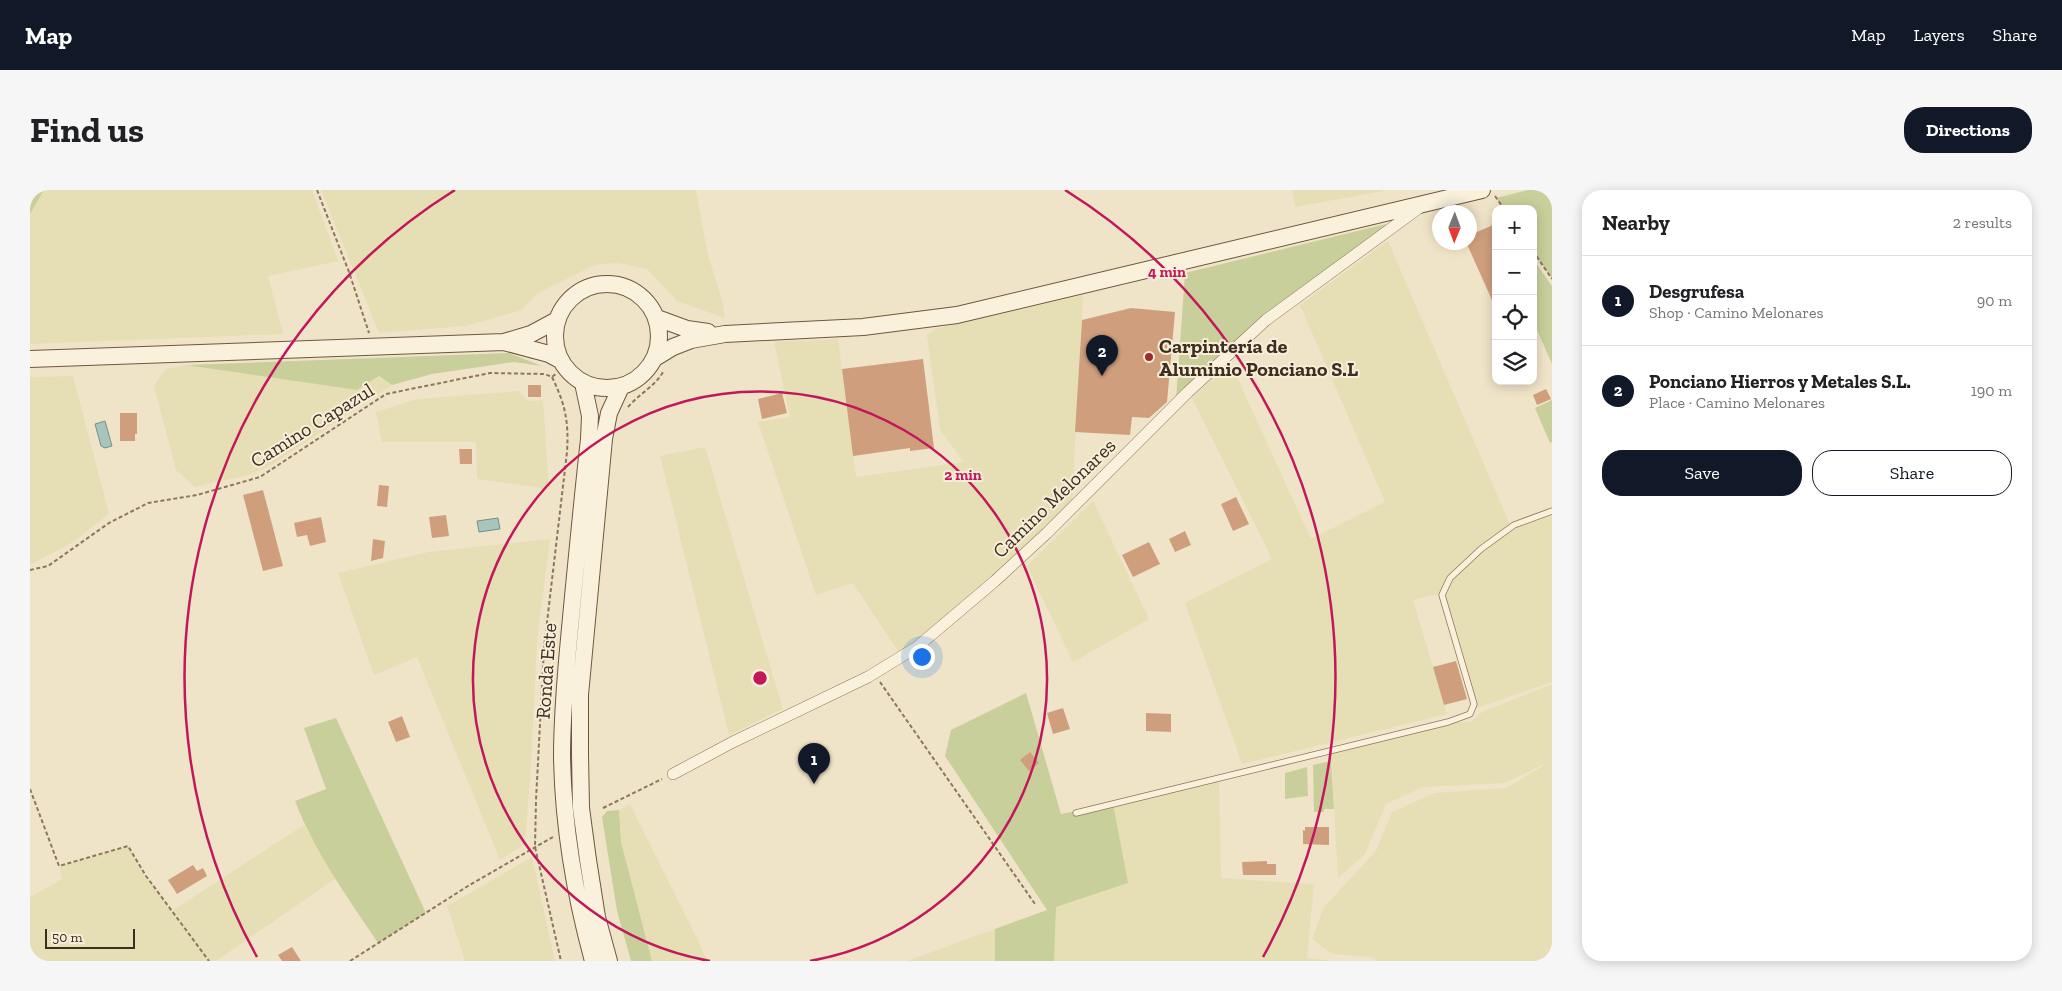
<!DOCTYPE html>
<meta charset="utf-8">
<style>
body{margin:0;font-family:"Zilla Slab",serif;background:#f6f6f6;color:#202124}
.controls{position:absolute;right:15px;top:15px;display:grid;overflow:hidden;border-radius:10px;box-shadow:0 2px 12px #0003}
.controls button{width:45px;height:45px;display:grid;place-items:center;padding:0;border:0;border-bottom:1px solid #e0e0e0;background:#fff;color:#202124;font:25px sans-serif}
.compass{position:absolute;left:1402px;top:15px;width:45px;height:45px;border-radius:50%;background:#fff;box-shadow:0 2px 12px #0003;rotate:181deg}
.scale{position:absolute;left:15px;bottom:12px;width:90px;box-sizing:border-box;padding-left:5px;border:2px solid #3d2e20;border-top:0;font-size:14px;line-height:18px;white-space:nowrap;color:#3d2e20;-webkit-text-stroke:4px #f7eed8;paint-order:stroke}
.you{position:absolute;left:891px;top:466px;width:18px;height:18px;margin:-12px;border:4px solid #fff;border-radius:50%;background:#1a73e8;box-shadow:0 0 0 8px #1a73e833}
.badge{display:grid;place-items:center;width:32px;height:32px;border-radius:50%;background:#111827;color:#fff;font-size:16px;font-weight:700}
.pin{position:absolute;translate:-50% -41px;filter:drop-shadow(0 1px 2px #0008)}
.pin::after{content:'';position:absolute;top:26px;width:18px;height:15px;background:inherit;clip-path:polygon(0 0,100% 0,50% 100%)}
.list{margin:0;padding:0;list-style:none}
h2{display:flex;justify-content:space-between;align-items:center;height:65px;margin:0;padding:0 20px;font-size:21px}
h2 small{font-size:16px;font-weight:400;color:#757577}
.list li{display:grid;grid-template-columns:32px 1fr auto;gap:15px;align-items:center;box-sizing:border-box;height:90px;padding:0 20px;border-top:1px solid #e0e0e0}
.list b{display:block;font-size:19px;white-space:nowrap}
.list p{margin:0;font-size:16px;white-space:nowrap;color:#757577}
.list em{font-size:16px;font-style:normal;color:#757577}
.actions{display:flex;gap:10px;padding:15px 20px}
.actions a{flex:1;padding:11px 0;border:1px solid #111827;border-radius:20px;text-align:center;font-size:18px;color:#111827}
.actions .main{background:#111827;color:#fff}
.icon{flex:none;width:28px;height:28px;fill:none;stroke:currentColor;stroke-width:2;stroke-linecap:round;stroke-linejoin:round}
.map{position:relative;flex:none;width:1522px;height:771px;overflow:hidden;border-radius:20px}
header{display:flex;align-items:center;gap:30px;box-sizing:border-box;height:70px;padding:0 25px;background:#111827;color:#fff}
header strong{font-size:24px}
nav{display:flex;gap:28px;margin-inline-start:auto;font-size:18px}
.intro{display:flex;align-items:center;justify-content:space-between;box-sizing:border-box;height:120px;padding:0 30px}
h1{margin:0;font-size:35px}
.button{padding:12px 22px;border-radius:20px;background:#111827;color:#fff;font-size:18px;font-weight:700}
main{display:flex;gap:30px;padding:0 30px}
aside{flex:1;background:#fff;border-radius:20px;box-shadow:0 2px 12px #0003}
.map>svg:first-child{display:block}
.farmland{fill:#e6deb5}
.green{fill:#c9cf9b}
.water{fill:#a9c4bc;stroke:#6f938a}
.building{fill:#cf9f7d}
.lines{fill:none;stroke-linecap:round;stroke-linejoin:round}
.service-casing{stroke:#8d765c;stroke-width:7}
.minor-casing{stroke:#8d765c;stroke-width:12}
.secondary-casing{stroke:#6f573f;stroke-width:18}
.path{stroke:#8d765c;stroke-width:2;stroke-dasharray:4 2.5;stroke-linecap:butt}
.service{stroke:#faf1dc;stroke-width:5.5}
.minor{stroke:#faf1dc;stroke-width:11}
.secondary{stroke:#faf1dc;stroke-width:16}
.ring{fill:none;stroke:#c2185b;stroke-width:2.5}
.poi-dot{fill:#9e2a2b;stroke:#f7eed8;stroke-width:2}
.labels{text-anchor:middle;stroke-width:4;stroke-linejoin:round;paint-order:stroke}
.poi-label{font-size:20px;font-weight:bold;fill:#3d2e20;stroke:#f7eed8;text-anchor:start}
.street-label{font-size:20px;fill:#3d2e20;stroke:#f7eed8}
.centre{fill:#c2185b;stroke:#f7eed8;stroke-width:2.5}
.ring-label{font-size:15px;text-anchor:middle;font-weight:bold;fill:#c2185b;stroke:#f7eed8;stroke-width:4;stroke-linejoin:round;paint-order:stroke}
</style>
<header>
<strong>Map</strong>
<nav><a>Map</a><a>Layers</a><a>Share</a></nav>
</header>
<div class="intro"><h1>Find us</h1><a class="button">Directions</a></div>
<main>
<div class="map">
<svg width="1522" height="771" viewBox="0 0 1522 771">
<rect width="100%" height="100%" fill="#f0e4c8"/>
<!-- farmland -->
<path class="farmland" d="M14 0H282L308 71 238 86 253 144 0 154V24Z
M291 0H666L677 61 693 114 695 128 647 111 617 79 589 73 565 75 508 103 492 120 436 136 349 143Z
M1262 0H1359L1265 17Z
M1358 51 1481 337 1522 322V492L1447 518 1412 405 1407 404 1383 410 1417 524 1212 574 1155 413 1242 369 1162 208 1200 172 1281 349 1355 312 1270 115Z
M1053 105 1042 312 1015 339 910 433 870 464 823 393 786 405 728 232 760 227 744 152 808 149 826 287 934 272 910 240 897 145 905 139Z
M156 175 327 200 349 186 362 195 243 274 219 285 165 297 146 280 124 196 131 185 137 179Z
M43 186 79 324 43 352 0 375V187Z
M489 201 498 211 513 210 519 299 447 289 446 252H352L346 222 387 209Z
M675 257 753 519 699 545 630 266Z
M1063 311 1119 429 1043 472 997 376Z
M520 349 507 451 501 575 495 654 470 670 387 467 344 485 308 383 399 362Z
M1522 494V771H1347L1341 767 1302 764 1282 749 1294 717 1346 661 1362 622 1405 603 1476 598 1521 571 1475 593 1393 597 1356 614 1335 664 1308 688 1301 560 1418 532H1441L1452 522Z
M1189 588 1191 688 1284 694 1277 768 1303 771H1024L1026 717 1083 614Z
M600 614 667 748 677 771H622L591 652 589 620Z
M274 635 305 689 186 771H0V707L32 689 29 676 98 656 116 686 142 721Z
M502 667 525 771H435L417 716Z
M965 739V771H877Z"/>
<!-- green -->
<path class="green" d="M0 0H14L0 24Z
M1498 0H1522V89L1503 61V19H1474L1466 8Z
M1356 34 1354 39 1146 210 1155 83Z
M1503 69 1522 96V174L1503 131Z
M479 163 512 176 484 172 402 184 362 195 349 186 327 200 156 175Z
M1522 210V252L1520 253 1505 218Z
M996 503 1031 624 1083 614 1098 693 1026 717 1024 771H965V739L1017 720 915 566 921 540Z
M306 528 396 723 348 753C318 708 285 663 265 611L296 599 274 538Z
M1301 571 1304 619H1294V622H1284L1283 575Z
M1277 577 1278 606 1255 609V583Z
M589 620 591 652 622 771H601L587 721 572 627 577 621Z"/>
<!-- water -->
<path class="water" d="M75 231 82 256 75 258 71 256 65 234Z
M468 328 470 339 449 342 447 331Z"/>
<!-- building -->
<path class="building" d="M1463 35 1466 42V119L1436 52H1440V45Z
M1101 118 1145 122 1137 212 1119 228 1102 227 1100 245 1045 242 1052 130Z
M893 169 904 258 880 261V258L823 266 812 179Z
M498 195H511V207H498Z
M1516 199 1521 209 1507 215 1503 205Z
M752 203 757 223 732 229 728 209Z
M90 223H107V244H105V251H90Z
M429 259H442V274H430Z
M349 295 359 296 357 317 347 316Z
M233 300 253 376 233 381 213 305Z
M1206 307 1219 334 1203 341 1191 314Z
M416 325 419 346 402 348 399 327Z
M291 327 296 352 280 356 277 345 267 347 264 333Z
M1155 341 1161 355 1145 362 1139 349Z
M343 349 355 351 353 368 341 371Z
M1119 352 1130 374 1103 387 1092 365Z
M1426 471 1437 509 1414 515 1403 477Z
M1033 518 1040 539 1023 544 1017 523Z
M1116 523 1141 524V542L1116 541Z
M372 526 380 547 366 552 358 532Z
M1000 562 1009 573 999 581 990 570Z
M1275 637H1299V655L1273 654V640L1275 641Z
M1237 671V674H1246V685H1213L1212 672Z
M163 675 167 681 173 678 177 686 147 704 138 690Z
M262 757 271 771H252L248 765Z"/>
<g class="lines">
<!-- service casing -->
<g class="service-casing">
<path id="service" d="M1046 623 1418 532 1440 524 1444 514 1412 405 1420 388 1451 359 1484 335 1522 321"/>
</g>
<!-- minor casing -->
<g class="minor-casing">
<path id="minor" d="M643 584 703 552 838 487 887 457 965 391 1017 343 1158 202 1236 130 1389 18"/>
</g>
<!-- secondary casing -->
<g class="secondary-casing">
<path id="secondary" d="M525 146a52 52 0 1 1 104 0a52 52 0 1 1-104 0Z
M627 128 657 139 678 142
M474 152 501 144 527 130
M625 168 643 157 661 150 695 144 833 137 927 125 1452 0
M0 169 474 152 519 164 530 170
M553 193 560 226 559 249C552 312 546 375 540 438 536 480 532 523 532 566 533 635 545 705 563 771
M579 771 567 727 558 670 551 618 550 564V505L574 249 579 223 591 197"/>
</g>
<!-- path -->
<path class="path" d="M287 0 319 82 339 143
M1465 6 1474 19
M1503 61 1522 89
M522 187C535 214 539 231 537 262L514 458 506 610 505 657 531 771
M598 217C609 204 627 195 634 180
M0 380 18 376 79 333 118 313 167 305 230 287 356 204 460 183 515 184 522 187 527 183
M850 492 1005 714
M0 599 29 676 98 656 116 686 179 771
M573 618 632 589
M320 771 438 696 523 647"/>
<!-- service -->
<use href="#service" class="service"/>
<!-- minor -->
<use href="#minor" class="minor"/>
<!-- secondary -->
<use href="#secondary" class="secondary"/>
</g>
<!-- distance rings -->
<g class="ring">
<path d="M680 771A287 287 0 1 1 780 771"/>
<path d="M227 767A575 575 0 0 1 425 0M1035 0A575 575 0 0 1 1233 767"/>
</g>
<!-- markers -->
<circle class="poi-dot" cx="1119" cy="167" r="5"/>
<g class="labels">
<!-- poi labels -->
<g class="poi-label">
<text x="1129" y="163">Carpintería de<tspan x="1129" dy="23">Aluminio Ponciano S.L</tspan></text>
</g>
<!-- street labels -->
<g class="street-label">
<text transform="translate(282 235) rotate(-32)" y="7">Camino Capazul</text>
<text transform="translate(1024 308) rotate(-44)" y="7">Camino Melonares</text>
<text transform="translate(516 481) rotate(-86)" y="7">Ronda Este</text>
</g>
</g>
<circle cx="730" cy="488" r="8" class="centre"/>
<g class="ring-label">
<text x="1137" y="87">4 min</text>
<text x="933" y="290">2 min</text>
</g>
</svg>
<div class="controls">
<button>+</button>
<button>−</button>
<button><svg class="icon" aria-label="locate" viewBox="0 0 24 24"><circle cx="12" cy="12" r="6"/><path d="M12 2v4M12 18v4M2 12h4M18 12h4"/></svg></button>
<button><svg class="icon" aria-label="layers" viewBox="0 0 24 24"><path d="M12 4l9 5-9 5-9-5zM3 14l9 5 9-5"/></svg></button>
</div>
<svg class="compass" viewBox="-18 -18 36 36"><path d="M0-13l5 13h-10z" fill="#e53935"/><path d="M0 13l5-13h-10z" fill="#757577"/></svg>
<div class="scale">50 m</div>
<div class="you"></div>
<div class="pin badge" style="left:784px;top:594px">1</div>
<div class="pin badge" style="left:1072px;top:186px">2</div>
</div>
<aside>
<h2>Nearby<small>2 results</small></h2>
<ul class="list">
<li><span class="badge">1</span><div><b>Desgrufesa</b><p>Shop · Camino Melonares</p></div><em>90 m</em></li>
<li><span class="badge">2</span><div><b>Ponciano Hierros y Metales S.L.</b><p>Place · Camino Melonares</p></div><em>190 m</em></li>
</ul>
<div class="actions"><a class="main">Save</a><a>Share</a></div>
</aside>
</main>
